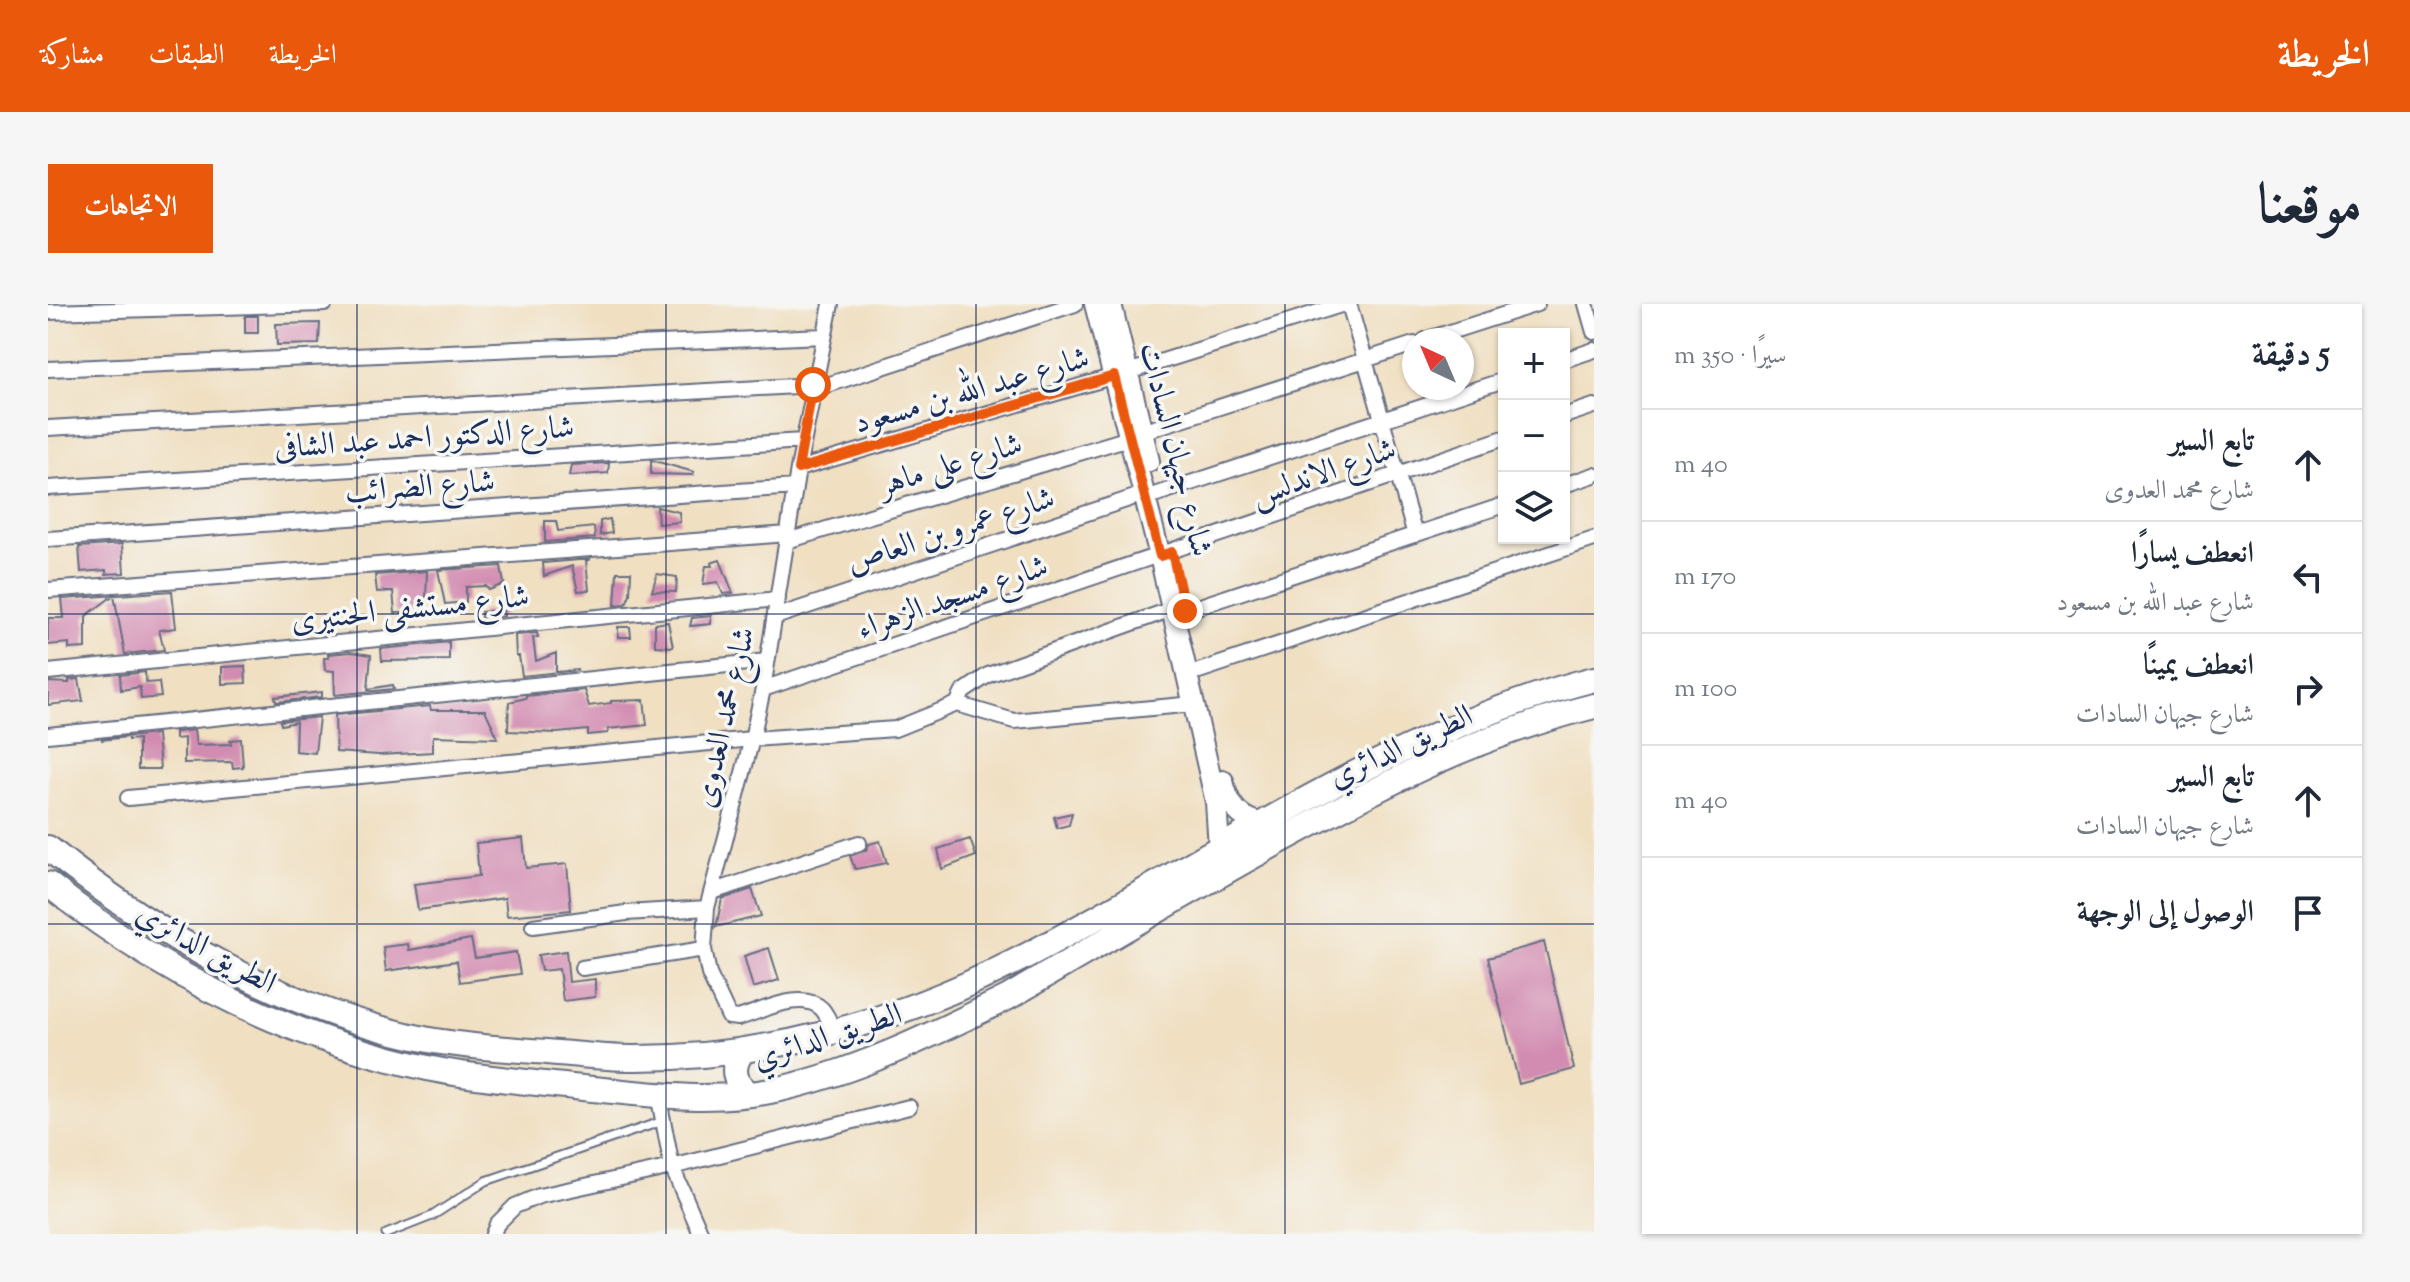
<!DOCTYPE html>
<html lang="ar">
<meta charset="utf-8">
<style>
body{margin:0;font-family:"Sorts Mill Goudy",Amiri,serif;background:#f6f6f7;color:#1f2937;direction:rtl}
.controls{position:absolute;right:24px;top:24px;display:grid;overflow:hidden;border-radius:0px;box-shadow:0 2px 6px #0004}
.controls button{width:72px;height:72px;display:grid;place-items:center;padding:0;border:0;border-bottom:2px solid #e0e1e3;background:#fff;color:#1f2937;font:40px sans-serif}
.compass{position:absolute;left:1354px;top:24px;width:72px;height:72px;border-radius:50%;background:#fff;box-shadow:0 2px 6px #0004;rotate:316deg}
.stop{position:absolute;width:24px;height:24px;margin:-18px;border:6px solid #ea580c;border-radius:50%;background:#fff}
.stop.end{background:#ea580c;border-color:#fff;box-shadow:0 2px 8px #0008}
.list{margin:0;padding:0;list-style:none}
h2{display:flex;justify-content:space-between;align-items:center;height:104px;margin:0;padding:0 32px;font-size:34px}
h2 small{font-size:26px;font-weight:400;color:#747a83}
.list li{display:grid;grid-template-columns:52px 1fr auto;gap:24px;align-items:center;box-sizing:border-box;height:112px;padding:0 32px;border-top:2px solid #e0e1e3}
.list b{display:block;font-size:30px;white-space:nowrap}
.list p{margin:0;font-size:26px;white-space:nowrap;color:#747a83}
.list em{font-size:26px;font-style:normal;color:#747a83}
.icon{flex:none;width:44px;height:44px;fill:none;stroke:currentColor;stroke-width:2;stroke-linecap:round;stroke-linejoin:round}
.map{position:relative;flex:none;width:1546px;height:930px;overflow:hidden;direction:ltr;border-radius:0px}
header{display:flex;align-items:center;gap:48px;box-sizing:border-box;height:112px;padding:0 40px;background:#ea580c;color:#fff}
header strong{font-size:38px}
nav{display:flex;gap:44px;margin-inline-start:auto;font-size:28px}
.intro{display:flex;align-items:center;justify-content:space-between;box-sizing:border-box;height:192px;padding:0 48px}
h1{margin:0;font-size:56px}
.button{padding:20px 36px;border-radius:0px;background:#ea580c;color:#fff;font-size:28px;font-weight:700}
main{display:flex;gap:48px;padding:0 48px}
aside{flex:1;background:#fff;border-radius:0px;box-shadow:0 2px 6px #0004}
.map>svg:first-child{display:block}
.building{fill:#d28bb1}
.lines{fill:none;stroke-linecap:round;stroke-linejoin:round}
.service-casing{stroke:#666d81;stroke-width:11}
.minor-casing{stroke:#666d81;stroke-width:18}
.secondary-casing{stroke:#666d81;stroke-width:24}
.trunk-casing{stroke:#666d81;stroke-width:28}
.service{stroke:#fff;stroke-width:7}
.minor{stroke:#fff;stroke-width:14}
.secondary{stroke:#fff;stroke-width:20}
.trunk{stroke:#fff;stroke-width:24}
.route{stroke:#ea580c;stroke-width:10}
.grid{fill:none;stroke:#1b2f5e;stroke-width:2;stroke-opacity:0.55}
.labels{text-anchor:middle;stroke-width:7;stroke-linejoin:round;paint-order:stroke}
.street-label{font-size:32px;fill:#1b2f5e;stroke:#f6f6f2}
</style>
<header>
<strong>الخريطة</strong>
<nav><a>الخريطة</a><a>الطبقات</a><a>مشاركة</a></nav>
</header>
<div class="intro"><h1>موقعنا</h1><a class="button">الاتجاهات</a></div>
<main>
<aside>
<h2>5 دقيقة<small>سيرًا · 350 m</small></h2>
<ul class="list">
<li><svg class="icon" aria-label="ahead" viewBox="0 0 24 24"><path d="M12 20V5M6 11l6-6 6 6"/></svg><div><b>تابع السير</b><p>شارع محمد العدوى</p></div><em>40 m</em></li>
<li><svg class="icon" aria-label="left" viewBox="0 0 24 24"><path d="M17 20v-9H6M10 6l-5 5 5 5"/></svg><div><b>انعطف يسارًا</b><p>شارع عبد الله بن مسعود</p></div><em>170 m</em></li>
<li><svg class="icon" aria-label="right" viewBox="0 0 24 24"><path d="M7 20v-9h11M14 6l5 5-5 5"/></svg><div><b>انعطف يمينًا</b><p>شارع جيهان السادات</p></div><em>100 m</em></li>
<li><svg class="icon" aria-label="ahead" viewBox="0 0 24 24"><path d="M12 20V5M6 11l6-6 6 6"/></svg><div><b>تابع السير</b><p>شارع جيهان السادات</p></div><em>40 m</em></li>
<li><svg class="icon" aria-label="arrive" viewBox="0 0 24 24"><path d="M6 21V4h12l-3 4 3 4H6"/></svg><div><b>الوصول إلى الوجهة</b></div></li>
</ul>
</aside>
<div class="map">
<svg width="1546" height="930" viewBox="0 0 1546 930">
<rect width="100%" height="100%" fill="#f6f6f2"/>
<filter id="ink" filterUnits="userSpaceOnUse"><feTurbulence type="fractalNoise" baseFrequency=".0125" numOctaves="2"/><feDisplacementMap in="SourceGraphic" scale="16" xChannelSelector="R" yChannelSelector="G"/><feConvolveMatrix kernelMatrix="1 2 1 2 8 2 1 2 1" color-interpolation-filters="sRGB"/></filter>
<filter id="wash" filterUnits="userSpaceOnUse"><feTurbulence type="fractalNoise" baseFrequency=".006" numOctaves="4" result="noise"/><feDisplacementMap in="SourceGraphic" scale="32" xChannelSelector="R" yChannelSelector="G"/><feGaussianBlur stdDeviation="1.8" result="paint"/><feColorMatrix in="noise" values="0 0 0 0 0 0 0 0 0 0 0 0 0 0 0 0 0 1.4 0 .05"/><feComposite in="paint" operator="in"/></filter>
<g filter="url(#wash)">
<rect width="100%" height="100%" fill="#f0dfc1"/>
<g id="blocks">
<!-- building -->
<path class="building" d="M197 12H210V29H197Z
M272 19 271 40 229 41 228 20Z
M603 156 646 168 645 171 603 170Z
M561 159 560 169 521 172 523 161Z
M609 203 631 208 632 218 610 220Z
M562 215 564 229 552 231V217Z
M497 217H508L510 227 546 223 547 234 497 238Z
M74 240 76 269 58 270V266L33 268 31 243Z
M543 255 538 257 541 286 530 287 524 262 496 272 495 259Z
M672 256 674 261 685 289 675 290 670 278 655 280 658 262H664L663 259Z
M453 262 456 280 441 286 438 282 418 283V298L397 300 390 266Z
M379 267 378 295 372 296V309H347L345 287 329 288 327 271Z
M569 268H583L582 290 578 300 567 301Z
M609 270 629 273 628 288 604 287Z
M124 287 128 324 111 326 116 346 77 350 66 291 38 312V344L21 345V339L0 341V314H16L14 295Z
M455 306 456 312 433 315V308Z
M663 312V320L642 322 644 314Z
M620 318 625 343 607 342V320Z
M570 323H582L583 333H570Z
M489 329 490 333 485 334 488 357 508 349V368L530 366 474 372 471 352H468L467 331Z
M401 338V356L334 357 333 345Z
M304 348 323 351 320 385 345 381 346 385 287 391 286 367 277 366 276 354H281L280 350Z
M197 362 198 379 174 380V363Z
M97 368 98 379 111 378 113 393 93 395 92 383 73 386 72 371Z
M31 375 35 397 0 401V378L21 379V376Z
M536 386 541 402 563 399V397L596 396 599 421 560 425V429L540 431V426L509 429 460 427 461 398 478 394V392Z
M274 388V393L228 398 227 393Z
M382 402 383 406H437L450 434 385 432V448L331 451 288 448 287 411Z
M271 413 267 449 247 447 248 418 233 421 232 417Z
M146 426 148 441 183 440 182 436 193 435 195 463 185 464 184 458 136 459V434L127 435V428Z
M109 430 112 465H90V435L80 436V433L54 436V435Z
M1024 509 1021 521 1009 524 1006 513Z
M475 534 478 564 519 560 523 606 459 612 457 594 370 606 366 580 431 572 428 539Z
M922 535 928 552 894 565 890 545Z
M832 537 839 559 807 565 802 552 818 546 821 540Z
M704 585 713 612 668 623 674 595Z
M423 635 427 654 468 648 472 670 412 678 409 657 338 667 335 643 360 640 361 646Z
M1496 638 1526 765 1471 780 1440 654Z
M721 644 731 676 705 684 696 652Z
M518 647 521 678 547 675V693L515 697 511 665 493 667 490 651Z"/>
</g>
</g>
<g filter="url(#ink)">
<use href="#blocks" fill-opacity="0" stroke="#666d81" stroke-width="2"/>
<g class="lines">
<!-- service casing -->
<g class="service-casing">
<path id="service" d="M338 930 384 912 438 877 615 817"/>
</g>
<!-- minor casing -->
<g class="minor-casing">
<path id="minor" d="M783 0 750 165 715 385 704 435 659 604 656 645 661 670 681 713 690 714C712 708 754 685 774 705 779 711 783 720 786 727
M1301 0 1367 231
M1538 0 1546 28
M0 8 277 0
M1377 36 1489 0
M1516 56 1546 46
M0 65 776 32
M764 86 1027 0
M1516 112 1546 102
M0 124 765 81
M1094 128 1366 40
M750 165 1080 68 1296 0
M1516 181 1546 171
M0 184 755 137
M1109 190 1456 76
M0 235 747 183
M739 237 1081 134
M0 286 740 230
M1137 307 1456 201
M727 313 1096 190
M1151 367 1546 235
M0 368 730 295
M715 385 1456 134
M909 400 915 388 940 371 1124 305
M0 431 719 357
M80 494 704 435 847 425 909 400 966 417 1146 400
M664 588 811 539
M485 622 578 609 659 604
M534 664 656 645
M610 790 624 863 653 930
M445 930 449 920 467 902 491 892 624 863 861 803"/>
</g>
<!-- secondary casing -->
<g class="secondary-casing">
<path id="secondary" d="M1047 0 1112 252 1168 498 1171 544
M1063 0 1101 157
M1175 477C1180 500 1190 515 1215 520"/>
</g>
<!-- trunk casing -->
<g class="trunk-casing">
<path id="trunk" d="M0 544C110 633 241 708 381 736 420 743 459 745 499 748 526 750 555 754 583 754 715 755 846 719 964 659 1156 562 1335 429 1546 375
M0 580C114 671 242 735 384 765 434 775 485 778 535 784 597 790 661 799 722 787 803 771 886 730 959 694 1050 641 1141 587 1234 536 1338 479 1430 431 1546 402
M694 748C682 764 686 781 703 790"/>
</g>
<!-- service -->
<use href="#service" class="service"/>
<!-- minor -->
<use href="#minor" class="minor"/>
<!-- secondary -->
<use href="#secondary" class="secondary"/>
<!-- trunk -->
<use href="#trunk" class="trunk"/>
</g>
</g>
<g class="lines" filter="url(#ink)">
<!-- route -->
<path class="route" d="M765 81 750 165 1066 72 1112 252 1124 248 1137 307"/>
</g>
<!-- grid -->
<path class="grid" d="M309 0V930M618 0V930M928 0V930M1237 0V930M0 310H1546M0 620H1546"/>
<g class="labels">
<!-- street labels -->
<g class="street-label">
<text transform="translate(923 85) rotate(-16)" y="11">شارع عبد الله بن مسعود</text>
<text transform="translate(376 132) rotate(-4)" y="11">شارع الدكتور احمد عبد الشافى</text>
<text transform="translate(1129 145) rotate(76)" y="11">شارع جيهان السادات</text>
<text transform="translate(902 159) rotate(-17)" y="11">شارع على ماهر</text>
<text transform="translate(1275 167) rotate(-19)" y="11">شارع الاندلس</text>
<text transform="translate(372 181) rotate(-4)" y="11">شارع الضرائب</text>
<text transform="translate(902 225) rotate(-18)" y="11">شارع عمرو بن العاص</text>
<text transform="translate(904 292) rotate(-19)" y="11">شارع مسجد الزهراء</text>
<text transform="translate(362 303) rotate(-6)" y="11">شارع مستشفى الحنتيرى</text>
<text transform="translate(675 413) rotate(-77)" y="11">شارع محمد العدوى</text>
<text transform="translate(1352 441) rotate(-25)" y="11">الطريق الدائري</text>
<text transform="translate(159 643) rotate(29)" y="11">الطريق الدائري</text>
<text transform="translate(779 731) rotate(-18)" y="11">الطريق الدائري</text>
</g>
</g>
</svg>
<div class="controls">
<button>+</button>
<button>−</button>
<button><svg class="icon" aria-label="layers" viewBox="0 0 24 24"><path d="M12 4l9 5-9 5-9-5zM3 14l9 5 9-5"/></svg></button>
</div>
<svg class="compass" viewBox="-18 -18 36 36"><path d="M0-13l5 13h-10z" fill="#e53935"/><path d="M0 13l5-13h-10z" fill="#747a83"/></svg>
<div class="stop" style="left:765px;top:81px"></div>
<div class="stop end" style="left:1137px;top:307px"></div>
</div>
</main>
